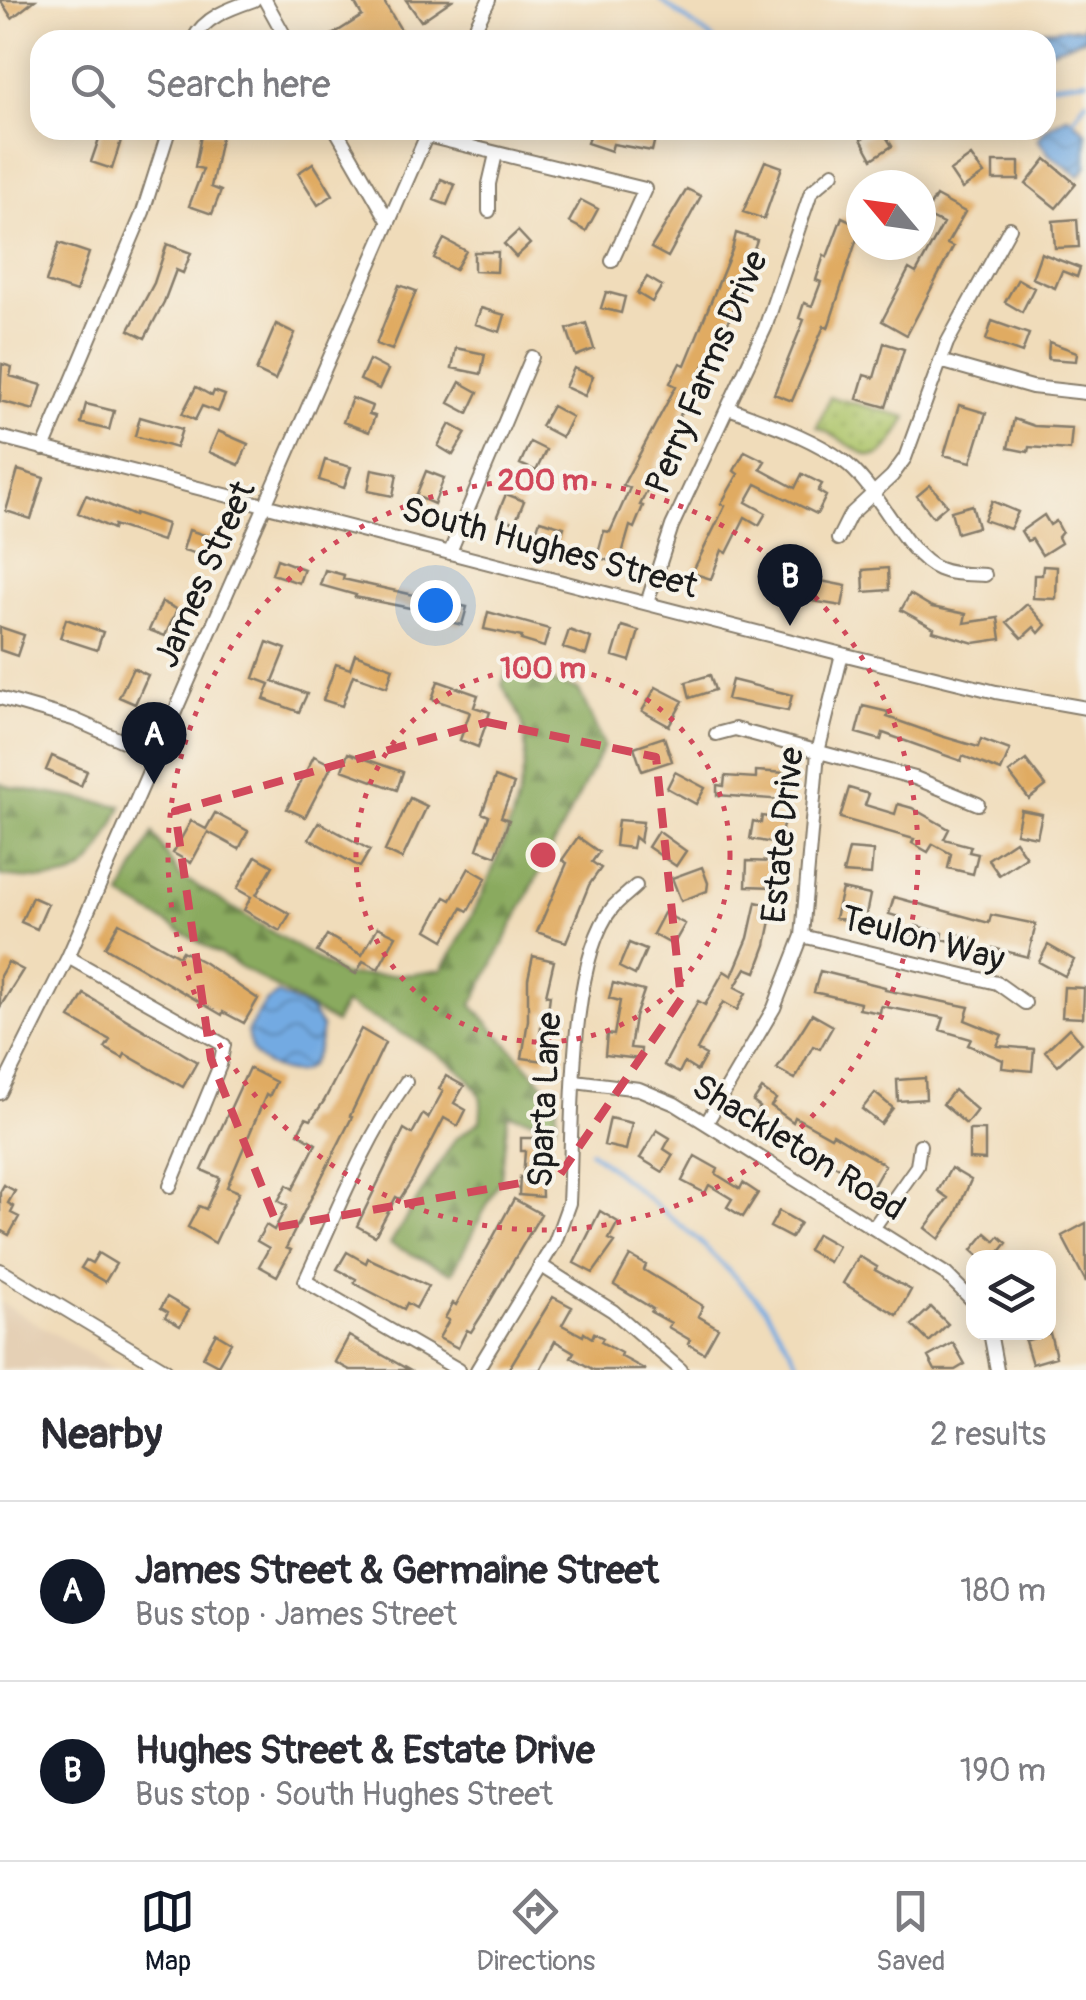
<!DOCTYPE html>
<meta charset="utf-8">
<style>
body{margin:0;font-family:Pangolin,sans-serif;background:#f7f7f7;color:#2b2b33}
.controls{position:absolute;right:30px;bottom:30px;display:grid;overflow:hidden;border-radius:20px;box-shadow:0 5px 25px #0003}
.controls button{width:90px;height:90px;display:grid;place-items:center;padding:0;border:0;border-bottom:2px solid #e1e1e2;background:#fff;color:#2b2b33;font:50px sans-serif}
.compass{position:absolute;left:846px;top:170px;width:90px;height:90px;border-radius:50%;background:#fff;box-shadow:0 5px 25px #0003;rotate:299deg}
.you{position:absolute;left:435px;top:605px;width:35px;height:35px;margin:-25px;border:8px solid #fff;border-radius:50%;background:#1a73e8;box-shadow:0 0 0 15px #1a73e833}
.badge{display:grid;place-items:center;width:65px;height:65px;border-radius:50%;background:#111827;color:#fff;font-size:32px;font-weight:700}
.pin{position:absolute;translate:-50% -82px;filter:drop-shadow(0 2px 5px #0008)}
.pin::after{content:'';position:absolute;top:52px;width:35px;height:30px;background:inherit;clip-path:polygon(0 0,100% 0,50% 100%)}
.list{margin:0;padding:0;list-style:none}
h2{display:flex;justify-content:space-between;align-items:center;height:130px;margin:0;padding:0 40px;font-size:42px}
h2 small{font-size:32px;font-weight:400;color:#7c7c81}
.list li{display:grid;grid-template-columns:65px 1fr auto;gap:30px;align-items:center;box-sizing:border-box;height:180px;padding:0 40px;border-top:2px solid #e1e1e2}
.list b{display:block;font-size:38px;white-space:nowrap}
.list p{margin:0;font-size:32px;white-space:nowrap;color:#7c7c81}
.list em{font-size:32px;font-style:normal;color:#7c7c81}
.icon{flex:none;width:55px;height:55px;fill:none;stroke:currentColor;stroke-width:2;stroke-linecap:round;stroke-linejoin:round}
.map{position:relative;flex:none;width:1086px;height:1370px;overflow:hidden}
.search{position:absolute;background:#fff;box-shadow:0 5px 25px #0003;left:30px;right:30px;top:30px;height:110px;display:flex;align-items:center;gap:25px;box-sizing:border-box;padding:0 35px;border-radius:30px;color:#7c7c81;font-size:38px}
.sheet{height:490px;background:#fff}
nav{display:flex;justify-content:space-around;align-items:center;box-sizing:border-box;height:140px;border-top:2px solid #e1e1e2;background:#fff;font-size:28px;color:#7c7c81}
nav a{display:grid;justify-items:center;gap:5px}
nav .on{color:#111827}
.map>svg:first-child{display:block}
.built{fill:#e5d0b5}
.forest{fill:url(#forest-firs);stroke:#53633d;stroke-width:2.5}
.park{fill:url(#park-dots);stroke:#647043;stroke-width:2.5}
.water{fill:url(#water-waves);stroke:#48637f;stroke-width:2.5}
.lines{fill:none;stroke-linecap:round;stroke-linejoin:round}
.stream{stroke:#73aae2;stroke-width:4}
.building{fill:#e0ab62}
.minor-casing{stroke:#867c6b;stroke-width:16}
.minor{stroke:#fff;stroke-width:12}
.marked{fill:none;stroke:#d1495b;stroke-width:8;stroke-dasharray:20 12;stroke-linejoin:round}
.ring{fill:none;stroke:#d1495b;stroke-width:5;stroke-dasharray:5 10}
.labels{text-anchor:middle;stroke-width:8;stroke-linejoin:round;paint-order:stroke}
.street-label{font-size:35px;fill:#1c1c1c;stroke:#f7f3e8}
.centre{fill:#d1495b;stroke:#f7f3e8;stroke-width:5}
.ring-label{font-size:30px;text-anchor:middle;font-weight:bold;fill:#d1495b;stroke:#f7f3e8;stroke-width:8;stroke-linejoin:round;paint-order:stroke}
</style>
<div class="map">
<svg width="1086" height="1370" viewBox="0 0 1086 1370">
<defs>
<pattern id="forest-firs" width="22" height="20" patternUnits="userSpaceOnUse" patternTransform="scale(2.5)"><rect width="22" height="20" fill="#8aaa5e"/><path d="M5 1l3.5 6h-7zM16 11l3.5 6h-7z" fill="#708a4d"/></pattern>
<pattern id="park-dots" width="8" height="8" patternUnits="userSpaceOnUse" patternTransform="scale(2.5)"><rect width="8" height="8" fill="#adc56a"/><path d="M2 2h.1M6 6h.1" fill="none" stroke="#94a95b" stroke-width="1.8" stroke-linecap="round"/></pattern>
<pattern id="water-waves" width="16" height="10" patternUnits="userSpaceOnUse" patternTransform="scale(2.5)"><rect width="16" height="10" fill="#73aae2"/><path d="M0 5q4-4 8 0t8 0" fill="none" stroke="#5e8ab6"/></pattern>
</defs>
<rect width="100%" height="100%" fill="#f7f3e8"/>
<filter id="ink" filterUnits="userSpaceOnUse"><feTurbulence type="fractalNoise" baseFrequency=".01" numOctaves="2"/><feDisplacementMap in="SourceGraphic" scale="20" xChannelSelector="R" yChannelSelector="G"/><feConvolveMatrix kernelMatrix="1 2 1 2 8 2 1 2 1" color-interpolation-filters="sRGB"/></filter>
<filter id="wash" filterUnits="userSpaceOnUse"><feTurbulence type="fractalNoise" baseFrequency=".0048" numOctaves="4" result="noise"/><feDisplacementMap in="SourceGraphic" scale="40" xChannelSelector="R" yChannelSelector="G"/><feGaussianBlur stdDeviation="2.25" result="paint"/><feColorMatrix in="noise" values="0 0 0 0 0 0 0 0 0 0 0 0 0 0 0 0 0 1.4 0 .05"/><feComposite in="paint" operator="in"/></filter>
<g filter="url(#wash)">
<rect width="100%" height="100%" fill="#f0dcba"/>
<!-- built -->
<path class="built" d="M0 1302 116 1370H0Z"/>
<!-- forest -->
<path class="forest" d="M508 668 579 690 604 746 472 1005 557 1099 556 1125 508 1114 501 1178 452 1273 390 1244 455 1139 480 1121C481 1111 483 1099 477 1090 459 1058 379 1022 345 1004L335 1023 121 896 153 833 179 875 344 976 414 974 442 970C475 915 538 789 523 726 520 712 509 698 502 685Z
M0 783 10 787 122 806C89 880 83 885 0 876Z"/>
<!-- park -->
<path class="park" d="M830 397 907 417C873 482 871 452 817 427Z"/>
<!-- water -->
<path class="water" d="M1086 19V38L1046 52V40H872L873 37 1082 28Z
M1068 116 1086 132V167L1079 176 1049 154 1038 139 1044 130Z
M278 994 311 1011 322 1028C320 1041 318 1057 308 1067 296 1080 266 1067 256 1056 250 1050 249 1040 247 1032L265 1003Z"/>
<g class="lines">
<!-- stream -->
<path class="stream" d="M660 0 714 40
M1046 85 1086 80
M1070 124 1086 100
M590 1151 697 1239 765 1307 803 1370"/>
</g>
<g id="blocks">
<!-- building -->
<path class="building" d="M0 0H35L12 18Z
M353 0H383L407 40H324L362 16Z
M406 0H452L421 21Z
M102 130 123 134 112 169 91 162Z
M202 130 222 133 211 187 221 191 212 214 189 206 203 169 195 167Z
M591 130H609L629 136 630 130 656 134 652 151 613 144 611 151 587 143Z
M876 130H882L892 146 872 159 861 139Z
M971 156 984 174 962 189 950 171Z
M1046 159 1076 184 1056 208 1026 184Z
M765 161 782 167 764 219 743 212Z
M993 162H1019V180H993Z
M313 163 333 195 318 205 298 173Z
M441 179 455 185 447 205 434 200Z
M687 189 701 196 668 257 651 248Z
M936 196 965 212 947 244 953 247 907 335 882 321 909 269 916 273 943 224 925 215Z
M581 200 598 209 586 231 569 222Z
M842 217 861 226 828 328 824 326 792 401 774 394 804 320 799 318 804 303 812 306 821 282 816 280 824 255 827 257Z
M1077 219 1079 247 1055 248 1053 221Z
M518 231 530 244 516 257 504 244Z
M736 233 757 240 726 329 722 328 654 469 657 471 640 505 643 506 634 528 630 526 619 564 597 557 604 531 610 532 630 488 623 485 676 386 670 383 680 363 685 365 732 250Z
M444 239 466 251 455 270 434 258Z
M59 243 89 253 76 292 46 282Z
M167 244 191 253 183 273 176 270 164 302 145 338 129 330 154 283Z
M474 252H498L497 272 474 271Z
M1041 253 1080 268 1077 277 1062 271 1055 288 1032 278Z
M647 277 662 286 652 302 637 293Z
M1018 279 1034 288 1022 312 1005 302Z
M399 285 416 291 392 350 376 344Z
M606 292 625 297 621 313 601 308Z
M481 308 505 315 500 332 475 324Z
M992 321 1029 334 1022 353 986 340Z
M586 323 594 349 576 356 567 329Z
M276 324 295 333 275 380 256 371Z
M1049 342 1077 352 1076 361 1048 359Z
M884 343 904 349 886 407 857 399 864 375 874 378Z
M456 348 485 354 481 374 452 368Z
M369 360 388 370 379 389 360 380Z
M2 364 12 367 10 376 42 385 34 410 0 401Z
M574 368 593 376 585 396 565 387Z
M460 382 478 392 468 413 449 403Z
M196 387 212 396 214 391 225 395 218 412 202 406 195 420 182 414Z
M352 398 372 406 369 414 375 416 369 432 343 422Z
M86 404 114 411 109 430 81 423Z
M959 405 986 413 971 462 944 455Z
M552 406 572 417 562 437 541 426Z
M140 417 182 429 176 448 135 436Z
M1014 419 1034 426 1072 428 1070 450 1029 447 1028 452 1008 448Z
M450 424 466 433 453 455 438 446Z
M218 431 248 444 239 465 209 452Z
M530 442 546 450 536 471 520 464Z
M745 451 765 461 760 469 795 488 802 474 822 484 818 491 826 496 817 514 756 484 746 502 766 513 759 525 745 517 727 553 722 550 711 579 692 573 725 506 721 504 738 474 734 471Z
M325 460 351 467 344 488 319 480Z
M372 469 397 474 393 496 368 491Z
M18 470 44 478 31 519 6 511Z
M426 471 444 478 434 504 416 496Z
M930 485 947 505 933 517 917 496Z
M506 494 524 501 515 523 497 516Z
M86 495 134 516 135 513 167 524 162 541 114 525 113 529 78 513Z
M992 501 1018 512 1010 529 984 520Z
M972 505 978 527 957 533 951 511Z
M1044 515 1050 525 1056 521 1062 532 1058 537 1061 543 1042 555 1032 539 1027 541 1021 531Z
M540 520 564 527 559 544 535 536Z
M189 530 214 538 209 557 183 550Z
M789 550 810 576 793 589 773 564Z
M277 559 304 569 299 583 272 574Z
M1043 566 1057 567 1056 599 1033 598 1034 575H1042Z
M888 568 889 590 864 592 863 570Z
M325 570 344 575 343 579 467 607 462 625 438 619 440 614 355 597 356 595 320 585Z
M816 580 846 586 842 606 812 601Z
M910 594 932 607 966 614 964 623 998 618 1001 639 974 643 933 631 934 628 901 610Z
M162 602 177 609 165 636 149 630Z
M1027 604 1046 625 1039 633 1034 627 1022 638 1007 622Z
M488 612 549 629 544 647 521 640 522 637 484 629Z
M66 619 103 632 97 650 60 638Z
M622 626 639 631 630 661 613 656Z
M0 627 24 635 17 656 0 650Z
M569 630 591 638 586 655 563 648Z
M267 642 286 649 273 681 307 694 299 712 264 699 270 684 254 678Z
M355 654 393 668 387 687 353 675 342 706 323 700 336 664 350 669Z
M133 668 148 675 135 704 119 697Z
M710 675 715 690 690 698 686 682Z
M732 680 792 695 788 711 727 699Z
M438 681 478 695 474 707 490 712 478 747 460 740 470 712 432 699Z
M656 687 683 701 669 726 642 711Z
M863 706 888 712 887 717 941 736 978 747 981 739 1010 750 1001 771 963 756 961 761 883 733 881 740 856 733Z
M664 737 672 761 642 771 634 747Z
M348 753 403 772 397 790 342 770Z
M52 756 87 771 81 786 46 770Z
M314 756 332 765 305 817 287 809Z
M1026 760 1046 786 1029 799 1009 773Z
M756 771 786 773 784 800 717 795V785L724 786 725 776 756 778Z
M675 772 705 788 696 804 667 788Z
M495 777 514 784 501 817 509 820 496 856 477 849 489 816 482 813Z
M849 788 869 794 865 805 895 814 898 804 912 808 949 829 944 839 971 846 969 852 978 854 973 874 948 868 951 854 933 844 928 852 912 843 914 839 840 818Z
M410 798 427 806 402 859 385 851Z
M1021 810 1042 814 1037 837 1016 833Z
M215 813 248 831 239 849 208 832 191 863 173 853 191 821 206 829Z
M762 816 784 820 779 844 750 839 753 821 761 823Z
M618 820 643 822 640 842 634 837 632 848 615 846Z
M319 822 370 850 360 867 309 839Z
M658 831 686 851 676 866 648 847Z
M578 837 599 852 592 862 601 868 589 885 566 942 537 932 567 863 562 860Z
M1015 841 1026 857 999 875 988 859Z
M849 849 873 851 871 875 843 873Z
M256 856 273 866 256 895 290 914 280 931 244 910 251 897 237 889Z
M747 861 778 862 777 887 746 886Z
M702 867 708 883 707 891 681 901 672 878Z
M469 868 486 878 468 911 462 908 444 940 427 930 445 897 451 900Z
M842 889 870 895 864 924 835 918Z
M32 897 48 904 37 929 21 922Z
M894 897 989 923 991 915 1036 924 1028 957 993 948 992 952 978 948 980 940 953 933 951 941 942 939 943 933 916 926 913 935 896 930 899 917 889 914Z
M756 902 774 906 766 945 756 972 746 968 735 987 746 993 737 1010 723 1002 697 1050 706 1055 697 1071 684 1063 679 1073 664 1065 698 1001 705 1005 724 971 732 976 748 938Z
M664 913 685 924 673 945 653 934Z
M119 923 179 956 182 951 203 962 258 999 244 1023 223 1012 222 1015 105 947Z
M378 927 396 936 378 969 363 961 356 974 317 952 327 935 362 955Z
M629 943 646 950 635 975 619 967Z
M1048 945 1074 960 1065 976 1039 962Z
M533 956 554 961 546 995H550L548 1012 543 1011 540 1034V1041L547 1043 545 1061 522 1058 528 1020V979Z
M8 962 23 970 0 1007V976Z
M820 971 885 987V990L969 1007 965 1020 1002 1035 997 1046 1034 1049 1032 1071 1002 1068 1003 1060 968 1045 971 1039 940 1030 944 1018 881 1006 880 1013 859 1009 860 1003 814 992Z
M613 983 644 991 635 1017 630 1048 641 1049 640 1059 605 1055 607 1034 614 1035 620 1001 609 998Z
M1064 987 1084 988 1083 1018 1062 1017Z
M84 994 197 1062 183 1087 125 1054 123 1058 105 1048 110 1040 70 1018Z
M812 1014 833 1026 820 1049 813 1046 795 1079 777 1069Z
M1069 1028 1082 1043 1058 1065 1045 1051Z
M361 1029 385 1043 350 1116 352 1117 286 1248 291 1250 277 1276 259 1266 269 1248 257 1241 266 1225 274 1230 287 1206 278 1201 287 1185 293 1189 316 1144 298 1133 306 1118 311 1120 324 1101Z
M249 1068 276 1082 269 1097 266 1095 227 1187 239 1192 215 1243 188 1227 199 1206 206 1209 220 1178 202 1170Z
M446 1076 464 1086 454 1103 466 1110 458 1126 444 1118 412 1180 400 1199 396 1197 375 1236 357 1226 404 1129 412 1134 423 1114 428 1118 443 1091 439 1089Z
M925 1078 926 1099 898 1101 897 1080Z
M762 1089 776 1099 771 1106 793 1122 795 1117 831 1137 833 1134 885 1165 872 1188 820 1156 822 1152 755 1114 760 1107 753 1102Z
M954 1090 977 1110 966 1124 943 1104Z
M875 1093 893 1108 881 1124 862 1109Z
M610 1118 632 1123 626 1150 604 1145Z
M657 1130 670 1138 664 1149 673 1155 663 1172 640 1158Z
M969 1130H985V1160L969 1159Z
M521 1138H540L542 1197 519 1195 520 1177 523 1178 525 1151H521Z
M695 1156 718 1169 716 1174 740 1189 743 1183 758 1193 743 1217 727 1207 732 1199 709 1185 705 1193 682 1181Z
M951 1168 971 1180 954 1218 939 1239 925 1228 948 1198 938 1191Z
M4 1185 15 1191 8 1203 14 1207 11 1213 19 1217 9 1235 0 1230V1192Z
M514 1199 541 1214 483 1313 471 1332 467 1330 458 1348 439 1338 449 1320 445 1318 453 1303 456 1305Z
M600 1211 618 1222 609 1239 615 1242 593 1273 574 1263Z
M779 1211 800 1223 791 1238 770 1227Z
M1086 1223V1282L1062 1236Z
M986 1233 995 1241 999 1236 1007 1243 995 1258H981L972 1250Z
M817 1234 838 1246 829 1262 808 1250Z
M347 1252 366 1263 368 1258 428 1286 416 1308 407 1303 404 1309 354 1283 356 1279 337 1269Z
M98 1253 116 1264 105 1282 81 1268 86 1260 92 1263Z
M630 1256 646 1265 644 1270 703 1306 698 1316 718 1328 704 1353 688 1344 690 1340 668 1327 671 1323 651 1312 653 1309 614 1285Z
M859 1256 877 1267 875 1270 911 1290 897 1315 843 1283Z
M167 1297 189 1310 180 1326 165 1317 168 1312 161 1308Z
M553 1297 572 1307 562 1325 583 1336 584 1333 592 1338 594 1333 603 1338 601 1342 621 1353 620 1356 646 1370H594L571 1357 574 1352 555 1341 540 1370H508Z
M931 1307 948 1324 929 1342 912 1325Z
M216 1333 231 1342 218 1365 203 1357Z
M1050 1333 1056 1357 1032 1364 1025 1341Z
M349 1336 363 1344 409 1370H350L335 1362Z
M953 1343 965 1364 955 1370H935L928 1357Z"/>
</g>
</g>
<g filter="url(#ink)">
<use href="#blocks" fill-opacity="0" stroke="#867c6b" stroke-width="2.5"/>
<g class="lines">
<!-- minor casing -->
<g class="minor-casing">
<path id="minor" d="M265 0 287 40
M193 40C204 17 231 8 254 0
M469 40 489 0
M336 130 389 222
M427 136 645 189 612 261
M489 211V184L496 154
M940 361 1032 387 1086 393
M729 408C767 423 809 436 842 460 879 486 903 554 939 569 953 575 970 574 985 575
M0 437 842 654 996 692 1086 708
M43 449 143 212 169 130
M838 539 850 515 892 476 905 458 947 343 1010 228
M450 552 532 357
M647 603 672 526 765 328 811 192 833 173
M0 698 73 719 157 756
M716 734 735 729 915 778 978 804
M802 936 997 983 1025 1003
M68 957 224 1045 220 1065 170 1186
M575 1081 639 1089 675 1104 946 1274 974 1302
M406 1082C363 1143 336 1214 305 1281L459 1370
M0 1093 68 957 429 130
M707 1122 774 1008 802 936 818 752 842 654
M874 1227 917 1166 920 1145
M540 1265 613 1311 681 1370
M0 1270 166 1370
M990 1332 997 1370
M477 1370 555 1242 569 1203C573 1130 567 962 613 907 620 899 629 893 636 886"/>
</g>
<!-- minor -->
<use href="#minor" class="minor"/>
</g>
</g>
<!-- marked area -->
<path class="marked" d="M487 722 656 757 681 999 559 1176 278 1227 211 1059 175 811Z"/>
<!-- distance rings -->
<g class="ring">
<circle cx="543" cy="855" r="187"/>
<circle cx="543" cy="855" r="375"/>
</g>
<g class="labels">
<!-- street labels -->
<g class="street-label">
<text transform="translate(706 372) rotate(-67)" y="12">Perry Farms Drive</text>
<text transform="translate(550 547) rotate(15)" y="12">South Hughes Street</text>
<text transform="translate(204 574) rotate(-66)" y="12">James Street</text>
<text transform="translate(782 835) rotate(-84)" y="12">Estate Drive</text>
<text transform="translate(923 938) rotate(15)" y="12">Teulon Way</text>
<text transform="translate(544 1100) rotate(-87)" y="12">Sparta Lane</text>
<text transform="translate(799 1147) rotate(32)" y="12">Shackleton Road</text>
</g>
</g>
<circle cx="543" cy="855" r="15" class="centre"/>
<g class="ring-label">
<text x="543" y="490">200 m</text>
<text x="543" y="678">100 m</text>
</g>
</svg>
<div class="controls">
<button><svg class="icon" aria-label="layers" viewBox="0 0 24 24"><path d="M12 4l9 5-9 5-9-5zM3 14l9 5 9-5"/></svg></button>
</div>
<svg class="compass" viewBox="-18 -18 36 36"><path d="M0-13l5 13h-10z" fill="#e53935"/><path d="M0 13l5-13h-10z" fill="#7c7c81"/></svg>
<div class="you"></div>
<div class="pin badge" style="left:154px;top:784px">A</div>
<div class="pin badge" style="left:790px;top:626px">B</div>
<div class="search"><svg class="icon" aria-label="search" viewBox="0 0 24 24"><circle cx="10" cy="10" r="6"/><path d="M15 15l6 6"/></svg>Search here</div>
</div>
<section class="sheet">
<h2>Nearby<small>2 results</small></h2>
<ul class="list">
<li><span class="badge">A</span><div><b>James Street &amp; Germaine Street</b><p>Bus stop · James Street</p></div><em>180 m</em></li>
<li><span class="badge">B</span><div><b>Hughes Street &amp; Estate Drive</b><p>Bus stop · South Hughes Street</p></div><em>190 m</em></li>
</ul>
</section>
<nav>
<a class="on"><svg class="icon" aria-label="map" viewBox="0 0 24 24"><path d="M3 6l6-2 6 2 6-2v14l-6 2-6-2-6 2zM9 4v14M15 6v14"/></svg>Map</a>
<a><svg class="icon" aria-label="directions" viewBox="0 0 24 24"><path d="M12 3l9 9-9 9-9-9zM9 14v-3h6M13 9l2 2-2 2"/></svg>Directions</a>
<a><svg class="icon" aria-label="saved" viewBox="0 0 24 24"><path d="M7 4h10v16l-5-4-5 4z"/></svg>Saved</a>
</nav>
